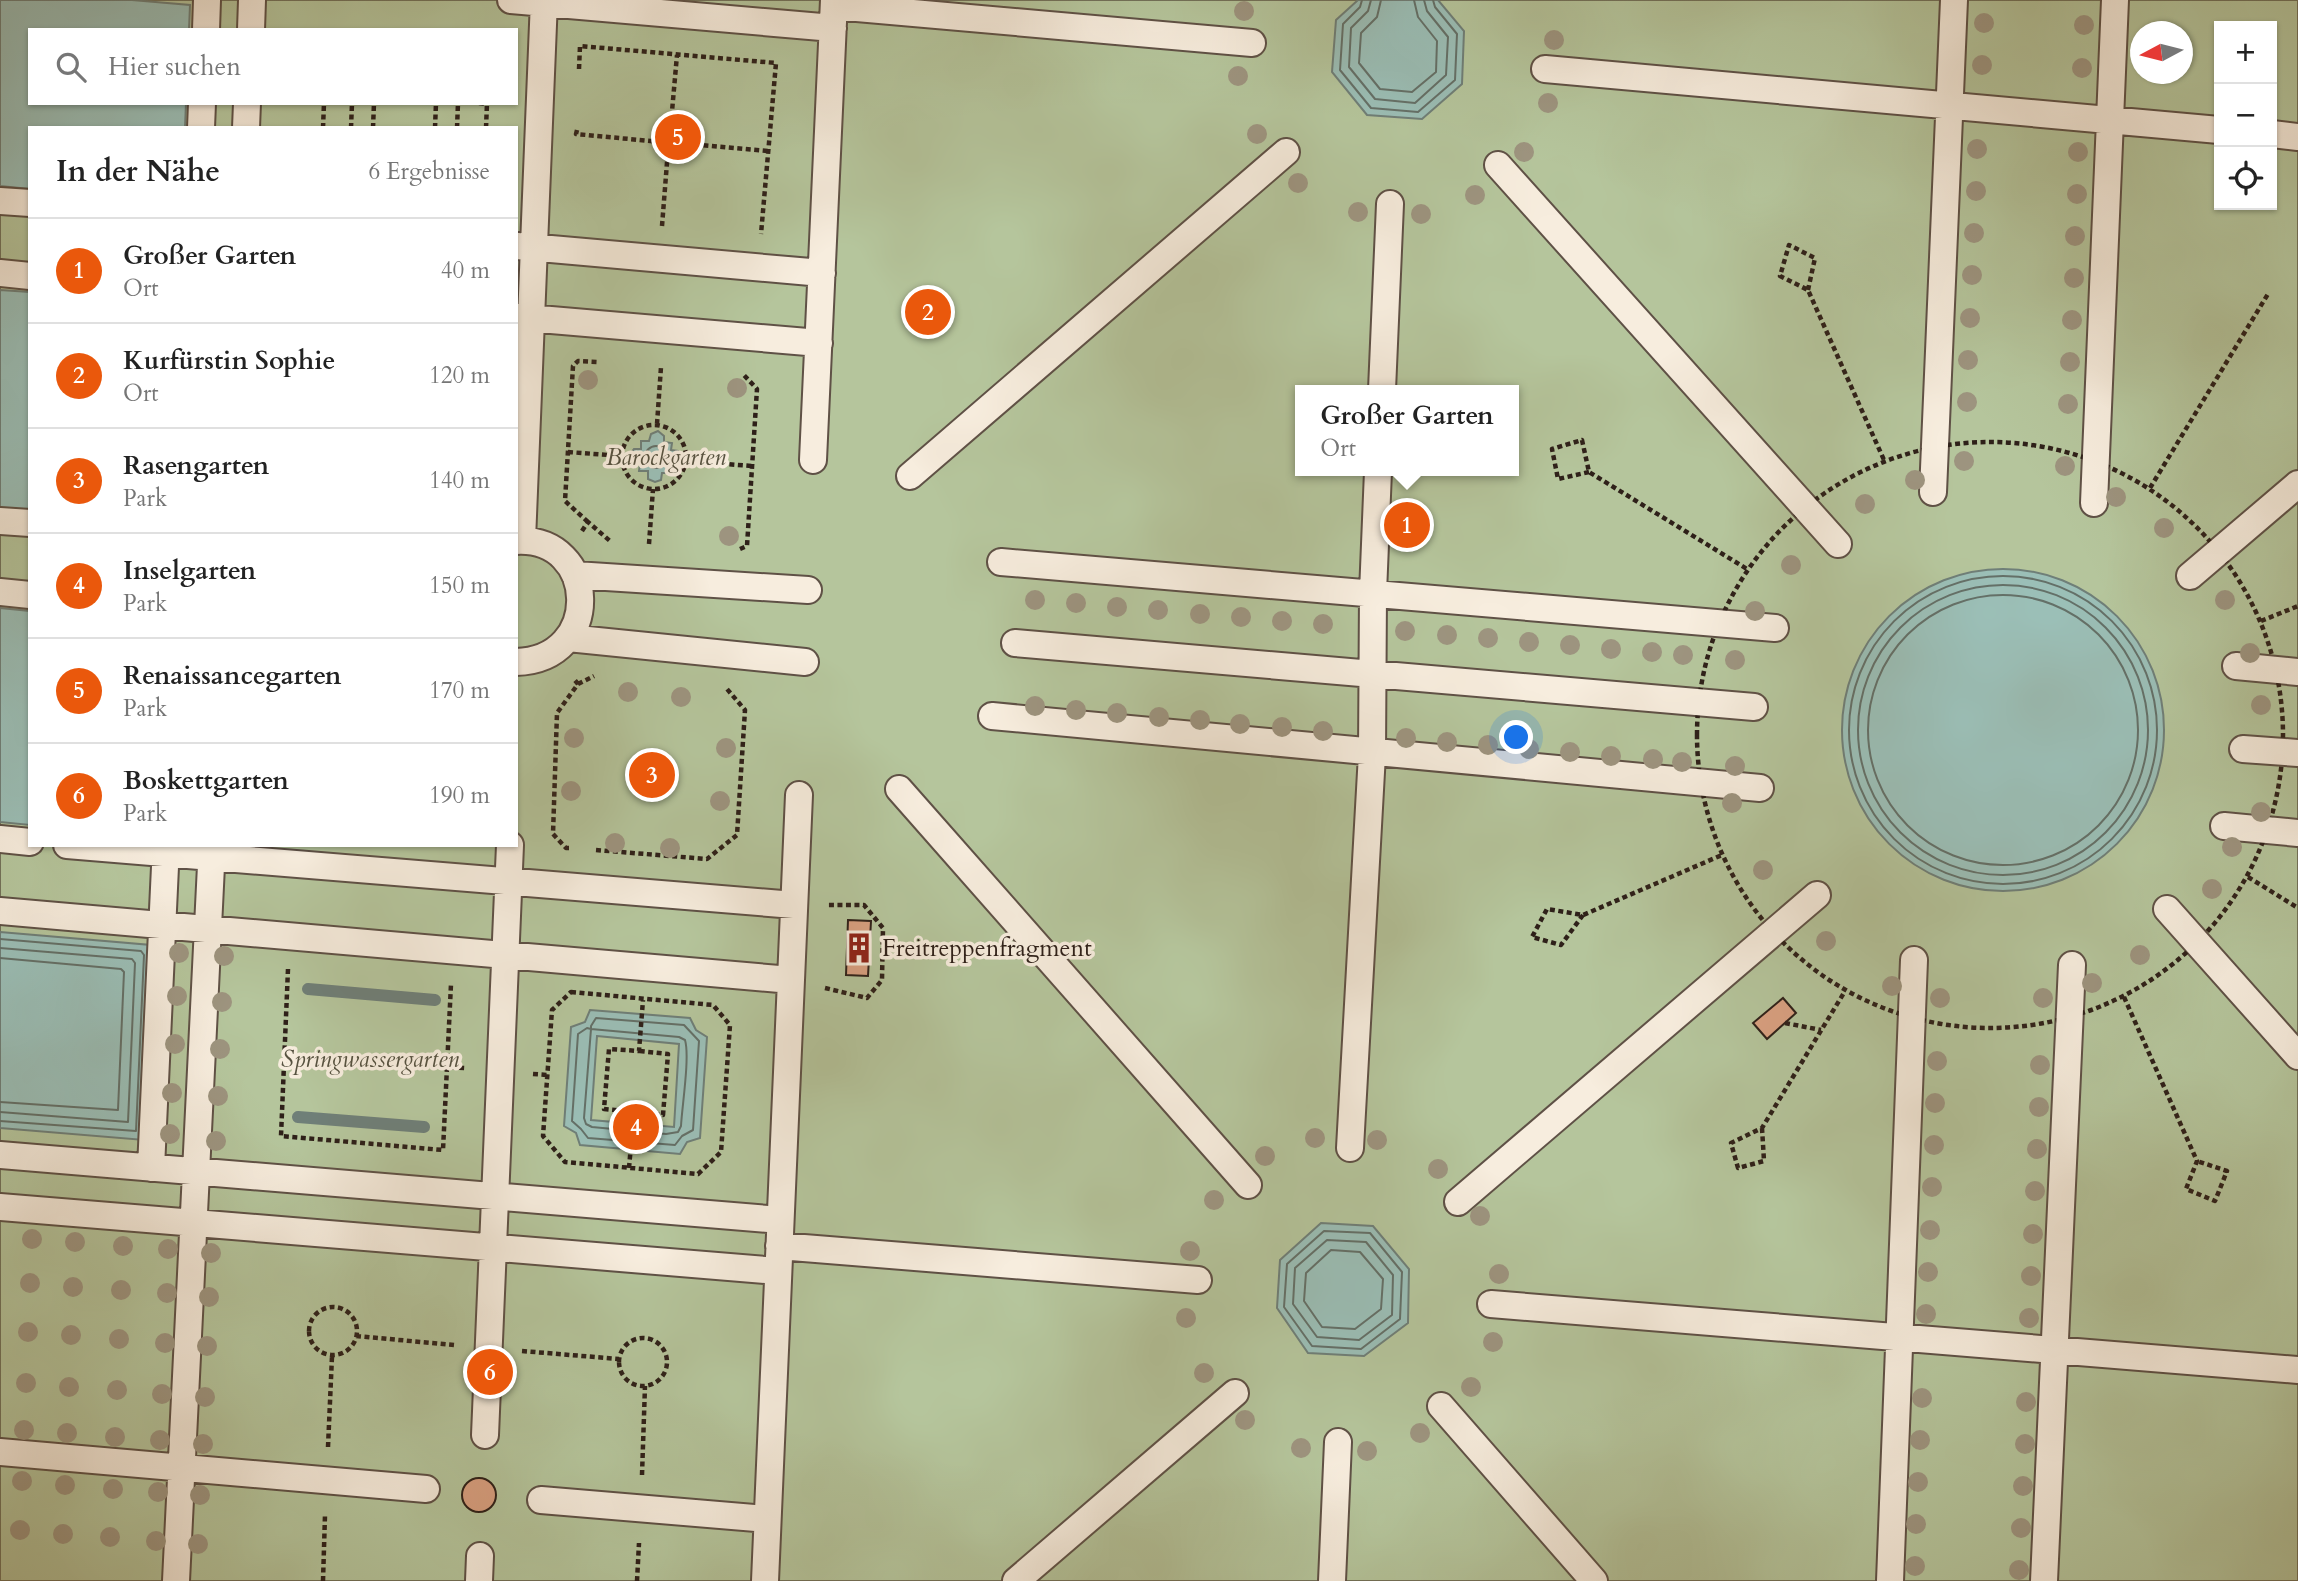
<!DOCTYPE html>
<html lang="de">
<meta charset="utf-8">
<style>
body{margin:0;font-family:Cardo,serif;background:#f2f2f2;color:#222}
.controls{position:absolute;right:21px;top:21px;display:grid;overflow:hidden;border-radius:0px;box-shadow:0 2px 5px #0004}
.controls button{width:63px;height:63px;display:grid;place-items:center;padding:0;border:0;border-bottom:2px solid #e0e0e0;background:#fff;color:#222;font:35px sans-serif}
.compass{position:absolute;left:2130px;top:21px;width:63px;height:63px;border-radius:50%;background:#fff;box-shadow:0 2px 5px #0004;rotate:263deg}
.you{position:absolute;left:1517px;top:738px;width:24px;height:24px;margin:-18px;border:5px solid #fff;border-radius:50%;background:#1a73e8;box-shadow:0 0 0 10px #1a73e833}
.badge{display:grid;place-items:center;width:46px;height:46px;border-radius:50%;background:#ea580c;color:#fff;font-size:23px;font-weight:700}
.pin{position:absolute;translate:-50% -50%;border:4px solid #fff;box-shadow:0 2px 7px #0006}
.popup{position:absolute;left:1295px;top:385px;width:224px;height:91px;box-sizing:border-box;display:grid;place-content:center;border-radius:0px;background:#fff;filter:drop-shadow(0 2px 5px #0005);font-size:23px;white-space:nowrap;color:#767676}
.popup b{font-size:26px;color:#222}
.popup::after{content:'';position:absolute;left:50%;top:100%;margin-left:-14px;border:14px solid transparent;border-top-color:#fff}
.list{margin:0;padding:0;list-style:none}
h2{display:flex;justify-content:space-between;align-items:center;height:91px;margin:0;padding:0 28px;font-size:30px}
h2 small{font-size:23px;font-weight:400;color:#767676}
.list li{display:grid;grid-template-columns:46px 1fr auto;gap:21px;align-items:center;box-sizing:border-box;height:105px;padding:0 28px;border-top:2px solid #e0e0e0}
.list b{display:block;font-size:26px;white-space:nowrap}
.list p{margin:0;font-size:23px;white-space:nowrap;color:#767676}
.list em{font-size:23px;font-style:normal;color:#767676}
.icon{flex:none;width:38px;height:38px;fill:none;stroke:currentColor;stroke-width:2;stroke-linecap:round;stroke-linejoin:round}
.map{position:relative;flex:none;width:2298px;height:1581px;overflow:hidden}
.search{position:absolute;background:#fff;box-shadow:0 2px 5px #0004;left:28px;top:28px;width:490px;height:77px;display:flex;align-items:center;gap:18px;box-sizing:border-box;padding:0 24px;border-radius:0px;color:#767676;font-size:26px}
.panel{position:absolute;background:#fff;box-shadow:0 2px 5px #0004;left:28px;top:126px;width:490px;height:721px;border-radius:0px}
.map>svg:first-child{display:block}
.green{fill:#b5c59c;stroke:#72725a;stroke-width:2;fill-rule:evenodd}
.water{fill:#9bbfb7;stroke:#6f7f78;stroke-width:2;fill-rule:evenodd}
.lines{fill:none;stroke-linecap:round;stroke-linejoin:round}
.shore{stroke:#647068;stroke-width:2}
.stream{stroke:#6f7f78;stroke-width:12}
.building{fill:#daa182;stroke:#2e2019;stroke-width:2}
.pedestrian-casing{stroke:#5f5146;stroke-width:30}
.path{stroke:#2e2019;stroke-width:4.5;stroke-dasharray:5 3.5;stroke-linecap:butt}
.pedestrian{stroke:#f7edde;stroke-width:26}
.tree{fill:#9d947f}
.labels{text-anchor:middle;stroke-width:7;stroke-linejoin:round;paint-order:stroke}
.park-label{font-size:24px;font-style:italic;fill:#565240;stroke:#f7edde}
.poi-label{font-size:24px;fill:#2e2019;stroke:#f7edde;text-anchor:start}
</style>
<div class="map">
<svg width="2298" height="1581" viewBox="0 0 2298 1581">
<rect width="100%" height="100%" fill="#f3e4cc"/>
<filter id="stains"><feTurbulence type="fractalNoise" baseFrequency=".00286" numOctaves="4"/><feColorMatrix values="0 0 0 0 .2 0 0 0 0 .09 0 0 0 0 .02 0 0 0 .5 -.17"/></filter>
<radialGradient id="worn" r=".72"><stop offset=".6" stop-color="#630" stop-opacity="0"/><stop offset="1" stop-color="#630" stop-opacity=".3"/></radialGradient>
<!-- green -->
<path class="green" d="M0 0H2298V1581H0ZM2219 26H2272V205H2219ZM30 30H516V103H30ZM2140 32H2182V74H2140ZM30 128H516V845H30ZM1300 390H1514V471H1300Z"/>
<!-- water -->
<path class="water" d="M0 0H132L190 5 189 30H30V103H186L185 128H30V189L0 186Z
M1358 0H1438L1464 31 1462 84 1422 119 1367 115 1332 72 1336 20Z
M0 290 30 292V512L0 509Z
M658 431 664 436V442L672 443 671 450 678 451 681 457 678 463 670 464V473H662L661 480 655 482 648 479V471H639L640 463 631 460 630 454 634 449H641V441H649L651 434Z
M1842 730a161 161 0 1 1 322 0a161 161 0 1 1-322 0Z
M0 608 30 611V825L0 822Z
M0 932 151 945 144 1140 0 1128Z
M590 1010 690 1018 696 1030 707 1037 700 1138 687 1142 680 1154 580 1145 576 1133 564 1126 571 1027 585 1022ZM597 1036 679 1044 674 1127 591 1120Z
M1321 1223 1373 1226 1409 1269 1408 1323 1364 1356 1308 1353 1277 1308 1280 1260Z"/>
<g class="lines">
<!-- shore -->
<path class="shore" d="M1362 0 1360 7 1343 24 1340 70 1371 108 1418 112 1455 80 1457 34 1435 7 1433 0
M1371 0 1368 11 1351 28 1349 67 1375 99 1415 103 1446 75 1448 37 1427 11 1424 0
M1381 0 1377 17 1361 33 1359 63 1380 89 1412 92 1436 72 1437 41 1418 17 1414 0
M645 457a11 11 0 1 1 22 0a11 11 0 1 1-22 0Z
M1849 730a154 154 0 1 1 308 0a154 154 0 1 1-308 0Z
M1858 730a145 145 0 1 1 290 0a145 145 0 1 1-290 0Z
M1868 730a135 135 0 1 1 270 0a135 135 0 1 1-270 0Z
M0 939 141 951 144 955 136 1131 0 1121
M0 948 132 959 135 963 128 1122 0 1112
M0 958 121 969 124 972 118 1110 0 1102
M596 1018 684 1025 699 1041 693 1130 682 1136 675 1145 588 1138 581 1129 572 1121 578 1034 587 1028 591 1029V1026Z
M591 1029 679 1037 685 1040C690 1057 682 1106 681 1126L678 1132 666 1134 592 1127 586 1124 584 1118Z
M1324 1231 1370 1233 1402 1272 1400 1319 1361 1349 1312 1346 1284 1307 1287 1264Z
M1327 1240 1366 1242 1393 1275 1392 1315 1359 1340 1317 1337 1293 1304 1295 1268Z
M1331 1250 1360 1252 1383 1279 1381 1309 1355 1329 1322 1327 1304 1301 1306 1273Z"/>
<!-- stream -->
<path class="stream" d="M308 989 435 1000
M298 1117 424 1127"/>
</g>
<!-- building -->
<path class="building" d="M848 920 871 921 868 976 846 975Z
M1783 998 1796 1013 1767 1039 1753 1023Z
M462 1495a17 17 0 1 1 34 0a17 17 0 1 1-34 0Z"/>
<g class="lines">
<!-- pedestrian casing -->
<g class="pedestrian-casing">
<path id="pedestrian" d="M511 0 833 28
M834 6 1252 43
M206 30 207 0
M251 30 252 0
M1545 69 2219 130
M201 128 202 103
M246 128 247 103
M2272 134 2298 137
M1498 165 1838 544
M0 201 30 203
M517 246 822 273
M0 273 30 276
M516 317 819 343
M1382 390 1390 204
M813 460 834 0
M910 476 1286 152
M1933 492 1954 0
M2094 503 2115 0
M0 521 30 523
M522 540 544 0
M516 541C599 536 604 660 516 662
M1001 562 1775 628
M575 575 808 590
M2190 576 2298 484
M0 592 30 595
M568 638 805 662
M1015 643 1754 707
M2236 666 2298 672
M992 716 1760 788
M2243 749 2298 753
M899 789 1248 1185
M2224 826 2298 833
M0 839 30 842
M67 845 794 905
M2167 909 2298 1056
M0 911 791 980
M1350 1148 1372 754 1373 593 1378 471
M0 1155 780 1220
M151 1168 166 845
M1458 1202 1817 895
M0 1207 778 1271
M779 1246 1198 1280
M1491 1304 2298 1370
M1441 1406 1594 1581
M485 1435 510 845
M0 1452 426 1489
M541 1500 767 1519
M176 1581 212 845
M479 1581 480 1556
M765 1581 799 795
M1016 1581 1235 1393
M1332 1581 1338 1442
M1890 1581 1914 960
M2044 1581 2072 965"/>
</g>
<!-- path -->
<path class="path" d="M579 69 580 46 776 63 761 234
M479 103 487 104
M323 128 324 103
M351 128 352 103
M373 128 374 103
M435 128 436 103
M457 128 458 103
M486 128 487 103
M577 130 576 134 661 142
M662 142a8 8 0 1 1 16 0a8 8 0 1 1-16 0Z
M670 134 677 55
M678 143 768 151
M662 226 668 150
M1808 290 1815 258 1789 245 1780 276 1808 290 1884 460
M657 424 661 367
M622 457a32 32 0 1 1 64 0a32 32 0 1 1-64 0Z
M1697 735a293 293 0 1 1 586 0a293 293 0 1 1-586 0Z
M568 452 622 456
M687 461 752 466
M1589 472 1558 479 1552 449 1582 440 1589 472 1747 569
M2150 488 2268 294
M588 522 565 501 573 366 578 361 597 362
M582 531 588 522 610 541
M649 544 653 489
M740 549 747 546 757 389 742 373
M2261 621 2298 606
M578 684 594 676
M569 848H566L553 834 557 713 578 684 573 678
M596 850 707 859 737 835 745 710 727 689
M2248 877 2298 908
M1583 915 1561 945 1532 937 1547 909 1583 915 1722 855
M288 969 281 1136 443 1150 447 1067 465 1068
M825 988 867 998 882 980 883 928 864 905H828
M571 992 713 1005 730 1025 721 1152 698 1174 565 1162 543 1136 552 1010Z
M2124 997 2197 1161 2186 1189 2215 1201 2227 1171 2197 1161
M1785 1023 1821 1030
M447 1067 451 984
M533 1074 547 1075
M634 1112 604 1109 609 1049 639 1051 643 1000
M1762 1128 1764 1161 1738 1168 1731 1143 1762 1128 1845 991
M629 1168 634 1112 663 1115 668 1054 639 1051
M309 1331a24 24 0 1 1 48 0a24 24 0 1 1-48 0Z
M356 1336 454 1345
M619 1362a24 24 0 1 1 48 0a24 24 0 1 1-48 0Z
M522 1351 619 1359
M328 1447 332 1356
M642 1475 645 1386
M323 1581 325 1515
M637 1581 639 1543"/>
<!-- pedestrian -->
<use href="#pedestrian" class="pedestrian"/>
</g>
<!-- trees -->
<g class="tree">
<circle cx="1244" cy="11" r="10"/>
<circle cx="1984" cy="23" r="10"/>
<circle cx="2084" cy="25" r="10"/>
<circle cx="1554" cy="40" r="10"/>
<circle cx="1982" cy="65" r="10"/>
<circle cx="2082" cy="68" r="10"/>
<circle cx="1238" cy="76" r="10"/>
<circle cx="1548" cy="103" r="10"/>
<circle cx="1257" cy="134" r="10"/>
<circle cx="1977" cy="149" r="10"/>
<circle cx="1524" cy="152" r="10"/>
<circle cx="2078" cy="152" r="10"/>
<circle cx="1298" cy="183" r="10"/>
<circle cx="1976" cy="191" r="10"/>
<circle cx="2077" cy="194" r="10"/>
<circle cx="1475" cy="195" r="10"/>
<circle cx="1358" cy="212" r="10"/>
<circle cx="1421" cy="214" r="10"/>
<circle cx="1974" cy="233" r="10"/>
<circle cx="2075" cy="236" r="10"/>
<circle cx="1972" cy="275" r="10"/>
<circle cx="2074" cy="278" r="10"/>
<circle cx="1970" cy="318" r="10"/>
<circle cx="2072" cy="320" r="10"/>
<circle cx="1968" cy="360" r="10"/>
<circle cx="2070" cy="362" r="10"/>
<circle cx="588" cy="380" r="10"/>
<circle cx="737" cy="388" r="10"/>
<circle cx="1967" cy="402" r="10"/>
<circle cx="2068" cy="404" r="10"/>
<circle cx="1964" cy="461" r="10"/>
<circle cx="2065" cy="466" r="10"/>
<circle cx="1915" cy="480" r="10"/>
<circle cx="2116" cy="497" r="10"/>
<circle cx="1865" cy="504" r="10"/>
<circle cx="2164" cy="528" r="10"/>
<circle cx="729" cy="536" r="10"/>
<circle cx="1791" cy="565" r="10"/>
<circle cx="1035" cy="600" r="10"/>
<circle cx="2225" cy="600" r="10"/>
<circle cx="1076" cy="603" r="10"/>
<circle cx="1117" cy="607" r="10"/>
<circle cx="1158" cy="610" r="10"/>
<circle cx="1755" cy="611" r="10"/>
<circle cx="1200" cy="614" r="10"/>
<circle cx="1241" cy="617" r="10"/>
<circle cx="1282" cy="621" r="10"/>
<circle cx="1323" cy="624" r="10"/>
<circle cx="1405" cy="631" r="10"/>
<circle cx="1447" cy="635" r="10"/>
<circle cx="1488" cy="638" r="10"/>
<circle cx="1529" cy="642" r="10"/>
<circle cx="1570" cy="645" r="10"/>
<circle cx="1611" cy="649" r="10"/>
<circle cx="1652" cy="652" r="10"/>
<circle cx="2250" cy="653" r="10"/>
<circle cx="1683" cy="655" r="10"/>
<circle cx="1735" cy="660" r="10"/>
<circle cx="628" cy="692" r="10"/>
<circle cx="681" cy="697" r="10"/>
<circle cx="2261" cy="705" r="10"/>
<circle cx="1035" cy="706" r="10"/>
<circle cx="1076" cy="710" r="10"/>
<circle cx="1117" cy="713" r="10"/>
<circle cx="1159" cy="717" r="10"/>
<circle cx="1200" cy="720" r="10"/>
<circle cx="1240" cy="724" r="10"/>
<circle cx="1282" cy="727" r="10"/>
<circle cx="1323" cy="731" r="10"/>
<circle cx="574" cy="738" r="10"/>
<circle cx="1406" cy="738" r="10"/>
<circle cx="1447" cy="742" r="10"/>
<circle cx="1488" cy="745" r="10"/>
<circle cx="726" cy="748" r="10"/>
<circle cx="1529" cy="749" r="10"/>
<circle cx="1570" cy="752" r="10"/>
<circle cx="1611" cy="756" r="10"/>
<circle cx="1653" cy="759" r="10"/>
<circle cx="1682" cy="762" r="10"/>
<circle cx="1735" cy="766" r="10"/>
<circle cx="571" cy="791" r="10"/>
<circle cx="720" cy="801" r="10"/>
<circle cx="1732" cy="803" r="10"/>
<circle cx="2261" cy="812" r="10"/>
<circle cx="615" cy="843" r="10"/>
<circle cx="2232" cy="847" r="10"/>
<circle cx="670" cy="848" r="10"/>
<circle cx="1763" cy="870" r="10"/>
<circle cx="2212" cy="889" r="10"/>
<circle cx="1826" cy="941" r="10"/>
<circle cx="179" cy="953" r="10"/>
<circle cx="2140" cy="955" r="10"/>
<circle cx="224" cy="956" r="10"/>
<circle cx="2092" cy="983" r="10"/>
<circle cx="1892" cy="986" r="10"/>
<circle cx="177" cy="996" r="10"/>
<circle cx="1940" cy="998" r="10"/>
<circle cx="2043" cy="998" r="10"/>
<circle cx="222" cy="1002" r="10"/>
<circle cx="175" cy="1044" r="10"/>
<circle cx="220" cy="1049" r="10"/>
<circle cx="1937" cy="1061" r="10"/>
<circle cx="2040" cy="1065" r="10"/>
<circle cx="172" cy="1093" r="10"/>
<circle cx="218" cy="1096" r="10"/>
<circle cx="1935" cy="1103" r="10"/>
<circle cx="2039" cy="1107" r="10"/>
<circle cx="170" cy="1134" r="10"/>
<circle cx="1315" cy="1138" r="10"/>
<circle cx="1377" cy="1140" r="10"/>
<circle cx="216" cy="1141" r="10"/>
<circle cx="1934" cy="1145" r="10"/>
<circle cx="2037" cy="1149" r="10"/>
<circle cx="1265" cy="1156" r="10"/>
<circle cx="1438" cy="1169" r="10"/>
<circle cx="1932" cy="1187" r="10"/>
<circle cx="2035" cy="1191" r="10"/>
<circle cx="1214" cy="1200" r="10"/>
<circle cx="1480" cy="1216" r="10"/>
<circle cx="1930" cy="1230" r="10"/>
<circle cx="2033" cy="1234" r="10"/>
<circle cx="32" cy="1239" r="10"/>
<circle cx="75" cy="1242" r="10"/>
<circle cx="123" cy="1246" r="10"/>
<circle cx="168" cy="1249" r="10"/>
<circle cx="1190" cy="1251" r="10"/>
<circle cx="211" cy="1253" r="10"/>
<circle cx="1928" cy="1272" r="10"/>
<circle cx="1499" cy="1274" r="10"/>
<circle cx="2031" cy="1276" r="10"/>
<circle cx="30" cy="1283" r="10"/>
<circle cx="73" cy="1287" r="10"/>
<circle cx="121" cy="1290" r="10"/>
<circle cx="167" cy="1293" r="10"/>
<circle cx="209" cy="1297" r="10"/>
<circle cx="1926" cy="1314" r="10"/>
<circle cx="1186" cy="1318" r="10"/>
<circle cx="2029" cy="1318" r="10"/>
<circle cx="28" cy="1332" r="10"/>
<circle cx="71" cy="1335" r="10"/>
<circle cx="119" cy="1339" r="10"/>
<circle cx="1493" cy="1342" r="10"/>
<circle cx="165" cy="1343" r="10"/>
<circle cx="207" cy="1346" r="10"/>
<circle cx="1204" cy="1373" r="10"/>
<circle cx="26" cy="1383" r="10"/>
<circle cx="69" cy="1387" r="10"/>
<circle cx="1471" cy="1387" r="10"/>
<circle cx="117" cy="1390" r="10"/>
<circle cx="162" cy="1394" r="10"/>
<circle cx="205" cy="1397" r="10"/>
<circle cx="1922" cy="1398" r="10"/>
<circle cx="2026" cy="1402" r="10"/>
<circle cx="1245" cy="1420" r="10"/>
<circle cx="24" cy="1430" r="10"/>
<circle cx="67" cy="1433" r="10"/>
<circle cx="1420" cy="1433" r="10"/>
<circle cx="115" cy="1437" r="10"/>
<circle cx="160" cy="1440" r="10"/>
<circle cx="1920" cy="1440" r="10"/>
<circle cx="203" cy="1444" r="10"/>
<circle cx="2025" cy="1444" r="10"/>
<circle cx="1301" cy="1448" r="10"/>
<circle cx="1367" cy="1451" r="10"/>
<circle cx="22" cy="1481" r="10"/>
<circle cx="1918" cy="1482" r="10"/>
<circle cx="65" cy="1485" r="10"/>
<circle cx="2023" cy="1486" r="10"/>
<circle cx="113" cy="1489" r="10"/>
<circle cx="158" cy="1492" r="10"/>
<circle cx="200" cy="1495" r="10"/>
<circle cx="1916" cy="1524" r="10"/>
<circle cx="2021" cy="1528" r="10"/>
<circle cx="20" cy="1530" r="10"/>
<circle cx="63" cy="1534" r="10"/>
<circle cx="110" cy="1537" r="10"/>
<circle cx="156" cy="1541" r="10"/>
<circle cx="198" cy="1544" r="10"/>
<circle cx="1915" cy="1566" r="10"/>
<circle cx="2019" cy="1570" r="10"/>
</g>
<!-- icons -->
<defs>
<g id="building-bare" transform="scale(2.415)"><path d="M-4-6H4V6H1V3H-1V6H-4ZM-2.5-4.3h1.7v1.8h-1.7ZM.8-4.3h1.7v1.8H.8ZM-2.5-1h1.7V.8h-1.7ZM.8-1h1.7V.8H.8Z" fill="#8f2418" stroke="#f7edde" stroke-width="2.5" paint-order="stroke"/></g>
</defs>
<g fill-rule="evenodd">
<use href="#building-bare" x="859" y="948"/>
</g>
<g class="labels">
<!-- park labels -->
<g class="park-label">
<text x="666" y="465">Barockgarten</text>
<text x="370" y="1067">Springwassergarten</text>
</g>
<!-- poi labels -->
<g class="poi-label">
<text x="882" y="956">Freitreppenfragment</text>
</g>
</g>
<rect width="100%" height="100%" filter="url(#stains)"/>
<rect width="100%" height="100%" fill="url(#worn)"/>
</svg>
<div class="controls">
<button>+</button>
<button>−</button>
<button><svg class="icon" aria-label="locate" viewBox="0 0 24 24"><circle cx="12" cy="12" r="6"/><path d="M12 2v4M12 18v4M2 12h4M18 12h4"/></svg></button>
</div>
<svg class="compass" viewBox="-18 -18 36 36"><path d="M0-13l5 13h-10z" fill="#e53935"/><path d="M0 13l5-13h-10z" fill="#767676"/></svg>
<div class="you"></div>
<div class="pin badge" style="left:1407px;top:525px">1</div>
<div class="popup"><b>Großer Garten</b>Ort</div>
<div class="pin badge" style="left:928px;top:312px">2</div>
<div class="pin badge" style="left:652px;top:775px">3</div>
<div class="pin badge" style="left:636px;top:1127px">4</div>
<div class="pin badge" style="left:678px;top:137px">5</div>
<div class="pin badge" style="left:490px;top:1372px">6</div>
<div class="search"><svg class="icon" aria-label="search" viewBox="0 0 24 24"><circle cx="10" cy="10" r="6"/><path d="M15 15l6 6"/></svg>Hier suchen</div>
<section class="panel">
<h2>In der Nähe<small>6 Ergebnisse</small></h2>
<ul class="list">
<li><span class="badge">1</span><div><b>Großer Garten</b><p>Ort</p></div><em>40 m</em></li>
<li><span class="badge">2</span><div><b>Kurfürstin Sophie</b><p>Ort</p></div><em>120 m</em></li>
<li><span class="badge">3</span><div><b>Rasengarten</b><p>Park</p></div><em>140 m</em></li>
<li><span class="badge">4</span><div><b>Inselgarten</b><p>Park</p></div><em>150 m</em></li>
<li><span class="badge">5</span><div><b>Renaissancegarten</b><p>Park</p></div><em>170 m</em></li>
<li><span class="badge">6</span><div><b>Boskettgarten</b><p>Park</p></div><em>190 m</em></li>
</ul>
</section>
</div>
